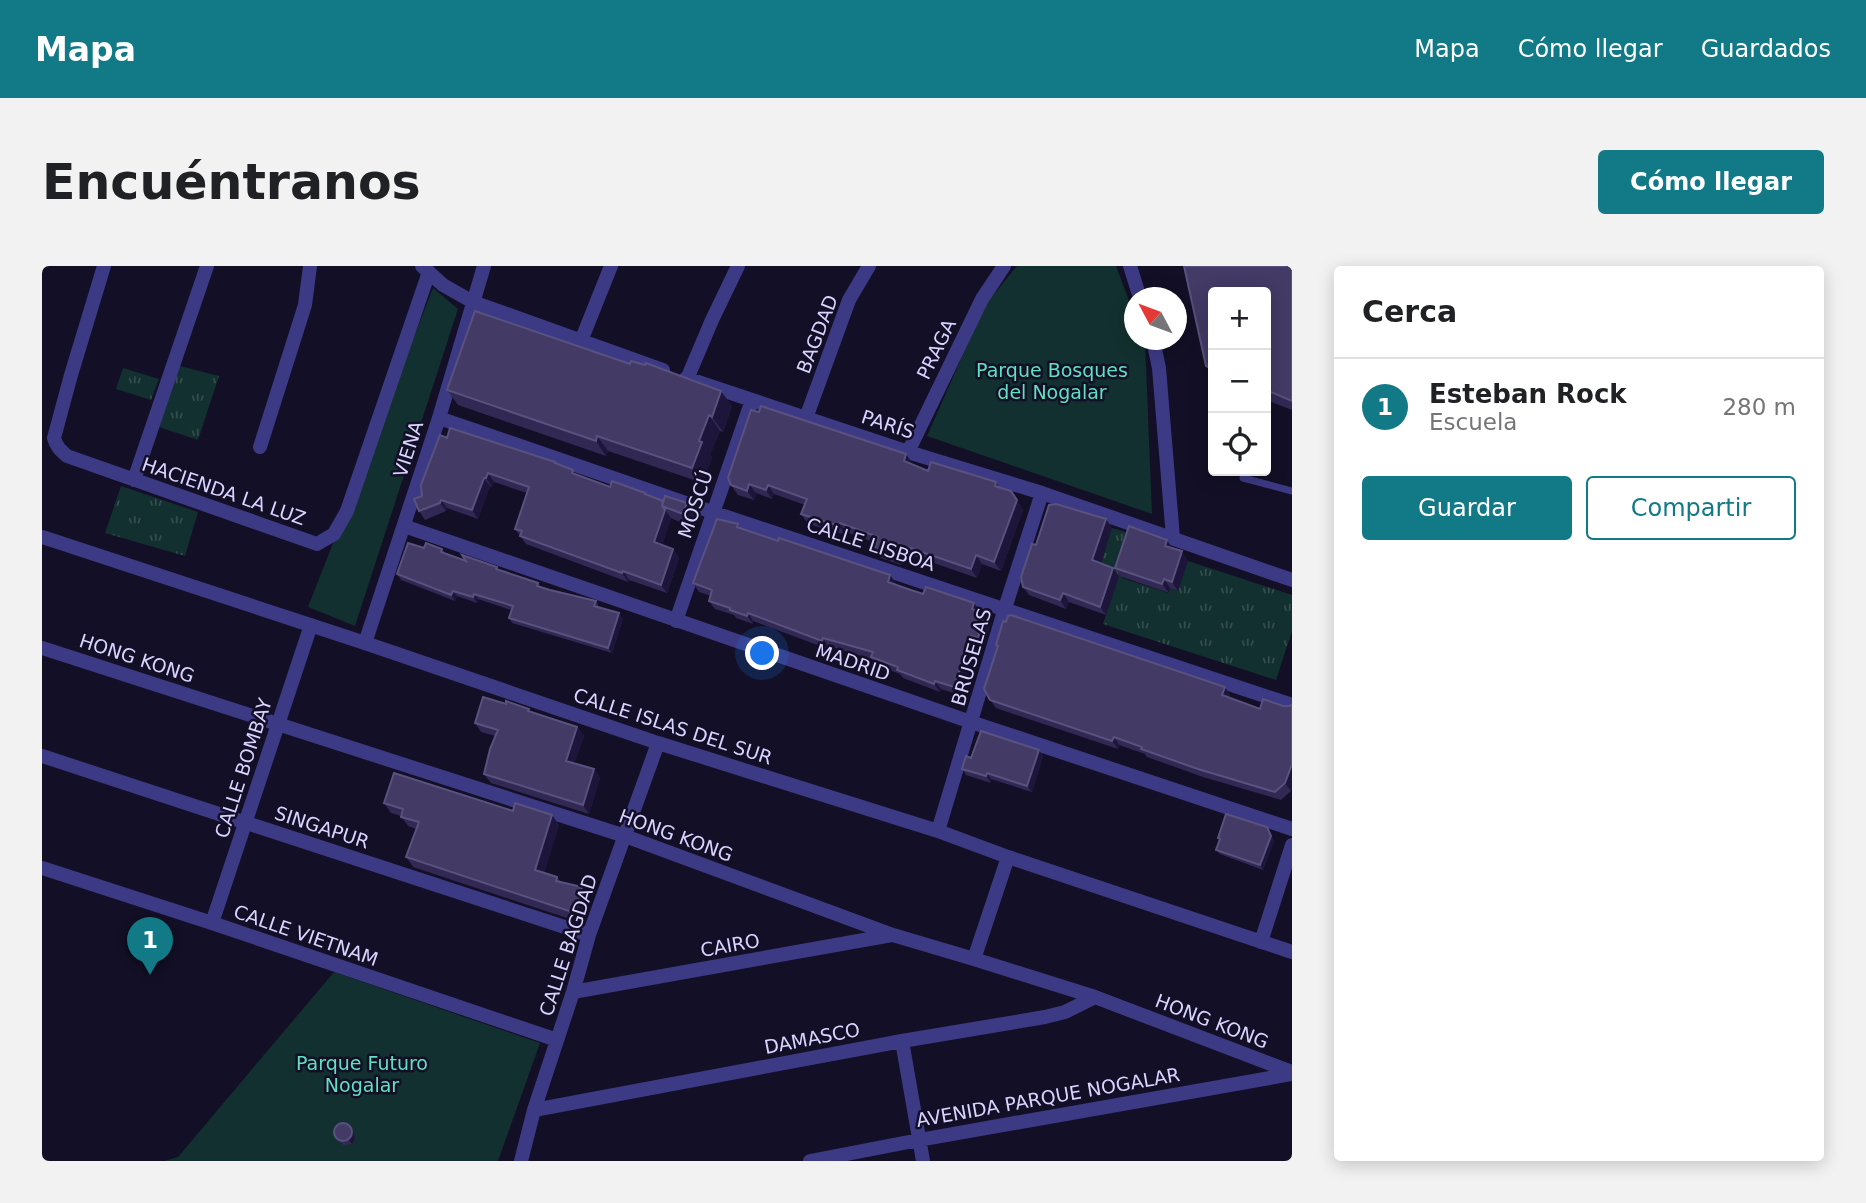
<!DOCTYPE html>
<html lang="es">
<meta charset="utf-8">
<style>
body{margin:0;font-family:"DejaVu Sans",sans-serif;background:#f2f2f2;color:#202124}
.controls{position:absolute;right:21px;top:21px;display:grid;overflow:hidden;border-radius:7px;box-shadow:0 4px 18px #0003}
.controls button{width:63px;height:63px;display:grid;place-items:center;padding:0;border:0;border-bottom:2px solid #e0e0e0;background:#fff;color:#202124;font:35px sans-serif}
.compass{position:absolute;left:1082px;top:21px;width:63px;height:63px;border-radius:50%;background:#fff;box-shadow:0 4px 18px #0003;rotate:311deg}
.you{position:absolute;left:721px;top:388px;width:24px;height:24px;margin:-18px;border:5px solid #fff;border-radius:50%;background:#1a73e8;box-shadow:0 0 0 10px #1a73e833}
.badge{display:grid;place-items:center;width:46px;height:46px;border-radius:50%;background:#127987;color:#fff;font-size:23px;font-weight:700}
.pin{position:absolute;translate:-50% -58px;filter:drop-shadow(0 2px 4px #0008)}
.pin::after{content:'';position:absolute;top:37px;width:24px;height:21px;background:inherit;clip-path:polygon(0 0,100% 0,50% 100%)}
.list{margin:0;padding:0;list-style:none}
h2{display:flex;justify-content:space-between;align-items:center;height:91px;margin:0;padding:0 28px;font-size:30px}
h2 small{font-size:23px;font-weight:400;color:#757577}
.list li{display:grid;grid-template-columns:46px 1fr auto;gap:21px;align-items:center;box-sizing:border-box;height:98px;padding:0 28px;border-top:2px solid #e0e0e0}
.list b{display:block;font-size:26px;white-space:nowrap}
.list p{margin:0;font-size:23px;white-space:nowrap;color:#757577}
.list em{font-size:23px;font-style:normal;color:#757577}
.actions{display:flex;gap:14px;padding:21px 28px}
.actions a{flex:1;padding:16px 0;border:2px solid #127987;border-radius:7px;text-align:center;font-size:24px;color:#127987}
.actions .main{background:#127987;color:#fff}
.icon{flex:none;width:38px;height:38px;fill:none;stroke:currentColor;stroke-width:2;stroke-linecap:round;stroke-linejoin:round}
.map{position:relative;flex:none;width:1250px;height:895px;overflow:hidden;border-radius:7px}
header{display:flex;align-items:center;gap:42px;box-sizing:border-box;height:98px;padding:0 35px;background:#127987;color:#fff}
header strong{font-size:33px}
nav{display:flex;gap:38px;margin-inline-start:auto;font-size:24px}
.intro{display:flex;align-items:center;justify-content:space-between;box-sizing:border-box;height:168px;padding:0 42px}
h1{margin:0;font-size:49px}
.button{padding:18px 32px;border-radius:7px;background:#127987;color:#fff;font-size:24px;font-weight:700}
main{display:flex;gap:42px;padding:0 42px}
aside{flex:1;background:#fff;border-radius:7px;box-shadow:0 4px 18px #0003}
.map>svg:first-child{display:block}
.grass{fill:url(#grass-tufts)}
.green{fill:#12302f}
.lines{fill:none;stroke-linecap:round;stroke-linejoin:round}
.service{stroke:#3d3a85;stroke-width:7}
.minor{stroke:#3d3a85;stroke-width:14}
.wall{fill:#312854}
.shaded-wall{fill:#1d163a}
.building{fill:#433a66;stroke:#5a527e;stroke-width:2}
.labels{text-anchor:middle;stroke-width:5;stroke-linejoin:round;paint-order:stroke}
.street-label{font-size:19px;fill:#d9d4ff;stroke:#130f26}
.park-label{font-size:19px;fill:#5fe0c0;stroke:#130f26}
</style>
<header>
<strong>Mapa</strong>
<nav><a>Mapa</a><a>Cómo llegar</a><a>Guardados</a></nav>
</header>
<div class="intro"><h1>Encuéntranos</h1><a class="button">Cómo llegar</a></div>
<main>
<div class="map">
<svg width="1250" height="895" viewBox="0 0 1250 895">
<defs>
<pattern id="grass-tufts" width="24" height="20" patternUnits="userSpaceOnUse" patternTransform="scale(1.75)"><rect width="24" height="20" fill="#12302f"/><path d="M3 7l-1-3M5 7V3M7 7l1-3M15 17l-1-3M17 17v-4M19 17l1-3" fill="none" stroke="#344d4e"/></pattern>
</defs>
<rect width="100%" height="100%" fill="#130f26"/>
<!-- grass -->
<path class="grass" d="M138 100 177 110 156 174 117 161Z
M81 102 117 113 109 134 74 123Z
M79 220 156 246 143 290 63 267Z
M1070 262 1094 269 1080 312 1126 327 1128 322 1136 325 1146 295 1250 329V365L1234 414 1061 358 1077 311 1056 306Z"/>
<!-- green -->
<path class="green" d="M975 0H1074L1092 48V74H1103L1110 248 885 170 943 39Z
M391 22 416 43 313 360 266 341Z
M292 706 498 777 456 895H122L136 891Z"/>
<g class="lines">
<!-- service -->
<path class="service" d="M1201 212 1250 225"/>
<!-- minor -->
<path class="minor" d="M62 0 29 109 12 172C14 180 18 184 25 190L275 278 292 268 305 245 387 6
M380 0 401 19 431 36 621 104
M1088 0 1098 32
M1111 74 1117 102 1131 272
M539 75 569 0
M644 112 866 186 1000 227 1250 314
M645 113 670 54 696 0
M397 152 670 246 1250 439
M764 152 807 34 827 0
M218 181 263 39 268 0
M866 186 940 33 962 0
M92 214 165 0
M362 260 929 456 1250 563
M0 271 323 377 616 477 896 565 966 591 1250 686
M634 355 710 134
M323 377 397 152 442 0
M0 382 583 570 851 669 932 693 1053 731 1250 806
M0 490 547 669
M896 565 963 342 1000 227
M0 602 170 657 515 774
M170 657 269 359
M1219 676 1250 579
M932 693 966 591
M531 726 850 669
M860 775 881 895
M492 844 860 775 1003 751 1023 746 1053 731
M479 895 492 844 531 726 547 669 616 477
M768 895 877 874 1250 808"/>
</g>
<!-- wall -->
<path class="wall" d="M1142 0H1250V144L1224 134V26H1171V110L1164 100Z
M405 124 690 140 681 166 678 165 668 188 670 191 661 217 566 185 564 190 416 139Z
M398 169 515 198 535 209 568 221 603 227 605 229 654 251 651 262 629 252 620 279 631 283 637 292 625 327 587 314 586 316 484 278 473 263 485 227 452 216 450 221 448 220 436 253 405 242 404 245 383 254 377 245Z
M870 197V199L886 205 954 216 958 221 969 225 981 244 959 305 940 298 935 312 863 287 859 299 839 292 832 283 834 277 804 266V269L766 258 759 248 763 239 732 228 730 233 714 227 712 234 696 229 689 219Z
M1064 253 1070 262 1058 297 1071 302 1077 310 1064 349 1027 336 1024 343 987 329 981 321 994 279Z
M696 258 699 263 854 317 853 318 881 328 932 337 938 346 943 348 949 356 941 381 935 379 918 429 899 423 898 426 861 412 858 408 835 399 830 393 786 380V383L711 355V358L694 352 692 349 673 343 667 335 669 330 657 326 651 317Z
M382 282 400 283 403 287 424 295 455 301 457 304 496 317 499 321 508 324 554 335 557 341 581 353 570 387 470 357 467 352 469 344 436 333 435 337 415 330 413 335 359 314 355 308Z
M1131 283 1146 295 1136 325 1128 322 1127 327 1080 311 1073 302Z
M954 379 1183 421 1188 429 1187 432 1218 443 1247 440 1250 439V521L1249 525 1239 534 1161 511 1105 491 1103 488 1077 479 1076 483 954 442 948 434 955 381Z
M490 447 535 461 542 470 532 498 552 503 558 512 547 548 449 517 442 508 453 470 439 466 433 457Z
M997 484 1001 490 990 526 949 513V517L924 509 920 503 929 492Z
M342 537 471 545 510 549 517 559 502 607 515 611 519 616 547 631 540 657 371 601 364 591 374 563 366 560 359 550 349 547Z
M1225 561 1232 575 1221 604 1178 588 1174 584Z
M312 867 313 873 310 878 301 879 293 871Z"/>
<!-- shaded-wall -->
<path class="shaded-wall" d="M679 125 690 140 681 166 670 151Z
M667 149 678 165 668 188 670 191 661 217 650 202 657 175Z
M555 170 566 185 564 190 554 175Z
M864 188 870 197 868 205 862 195Z
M446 207 452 216 450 221 444 212Z
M442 212 448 220 436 253 430 244Z
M707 218 714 227 712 234 705 225Z
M726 219 732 228 730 233 724 224Z
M399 234 405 242 404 245 398 237Z
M975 234 981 244 959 305 952 296Z
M645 237 654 251 651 262 641 248Z
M623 244 629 252 618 285 612 276Z
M1064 253 1070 262 1056 303 1050 294Z
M798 257 804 266V269L797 260Z
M1125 274 1131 283 1123 280Z
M857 278 863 287 859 299 853 290Z
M631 283 637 292 625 327 619 319Z
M1140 285 1146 295 1136 325 1130 316Z
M934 289 940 298 935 312 929 303Z
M1071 302 1077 310 1064 349 1058 341Z
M581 305 587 314 586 316 580 307Z
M848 309 854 317 852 324 846 316Z
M1122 313 1128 322 1127 327 1120 318Z
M411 325 415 330 413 335 409 329Z
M1021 327 1027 336 1024 343 1018 334Z
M432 328 436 333 435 337 431 331Z
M932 337 938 345 936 352 930 343Z
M577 347 581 353 570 387 566 382Z
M706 347 711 355V358L705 350Z
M943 348 949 356 941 381 936 372Z
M929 370 935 379 918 429 912 421Z
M781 372 786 380V383L780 375Z
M893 415 899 423 898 426 892 418Z
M1183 421 1188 429 1185 437 1180 429Z
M535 461 542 470 530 504 524 495Z
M1072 471 1077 479 1076 483 1070 475Z
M997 484 1001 490 990 526 985 520Z
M1250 498V521L1249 525 1243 517Z
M552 503 558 512 547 548 541 539Z
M945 507 949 513V517L944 510Z
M510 549 517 559 500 614 493 604Z
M1225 561 1232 575 1221 604 1218 599Z
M540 621 547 631 540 657 533 647Z
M309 862 312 867 313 873 310 878 306 873Z"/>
<!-- building -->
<path class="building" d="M1142 0H1250V135L1224 124V26H1171V103L1164 100Z
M433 45 588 98 589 95 603 99 604 97 679 125 670 151 667 149 657 175 660 176 650 202 555 170 554 175 405 124Z
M719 140 864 188 862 195 886 205 889 196 954 216 953 220 969 225 975 234 952 296 934 289 929 303 857 278 853 290 832 283 836 271 798 257 797 260 759 248 765 233 726 219 724 224 707 218 705 225 689 219 686 212 709 144 717 146Z
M408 162 513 196V197L531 204 530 207 568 221 570 215 603 227V228L621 235 620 240 623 244 612 276 631 283 619 319 581 305 580 307 478 270 480 265 473 263 487 221 446 207 444 212H442L430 244 399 234 398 237 377 245 372 233 380 230 379 219 398 169 405 172Z
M623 230 645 237 641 248 620 240Z
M1014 238 1064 253 1050 294 1071 302 1058 341 1021 327 1018 334 981 321 979 311 990 278 994 279 1007 239Z
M675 253 696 258 695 261 736 275 737 272 848 309 846 316 863 322 881 328 884 321 932 337 930 343 943 348 936 372 929 370 912 421 893 415 892 418 855 404 856 401 829 391 831 386 781 372 780 375 706 347 705 350 688 344V342L667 335 670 324 651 317Z
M1087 260 1125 274 1123 280 1140 285 1130 316 1122 313 1120 318 1073 302Z
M366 277 382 282 384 277 400 283 399 286 424 295 420 289 455 301 454 303 496 317 495 320 508 324 554 335 552 340 577 347 566 382 467 352 471 340 432 328 431 331 411 325 409 329 355 308Z
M969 349 1183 421 1180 429 1218 443 1221 433 1241 440H1247L1250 439V498L1243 517 1233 526 1156 503 1099 483 1100 481 1072 471 1070 475 948 434 942 423 956 380 954 379 961 355 964 356 966 350Z
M441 431 464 438V435L487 443 486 445 535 461 524 495 552 503 541 539 442 508 448 483 456 464 433 457Z
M939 465 997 484 985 520 945 507 944 510 920 503 924 490 929 492Z
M352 507 471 545 473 537 510 549 493 604 515 611 514 615 540 621 533 647 364 591 377 556 359 551 361 543 342 537Z
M1184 548 1225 561 1229 570 1218 599 1174 584 1178 573 1176 572Z
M292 866a9 9 0 1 1 18 0a9 9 0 1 1-18 0Z"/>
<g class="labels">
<!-- street labels -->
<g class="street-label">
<text transform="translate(775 68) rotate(-69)" y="7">BAGDAD</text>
<text transform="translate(894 83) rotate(-64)" y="7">PRAGA</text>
<text transform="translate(846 158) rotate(18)" y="7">PARÍS</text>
<text transform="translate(366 183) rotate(-72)" y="7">VIENA</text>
<text transform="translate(182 225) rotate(19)" y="7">HACIENDA LA LUZ</text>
<text transform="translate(653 238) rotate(-71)" y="7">MOSCÚ</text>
<text transform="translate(829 278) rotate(18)" y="7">CALLE LISBOA</text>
<text transform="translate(929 391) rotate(-74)" y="7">BRUSELAS</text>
<text transform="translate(95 392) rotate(18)" y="7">HONG KONG</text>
<text transform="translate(811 396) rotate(19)" y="7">MADRID</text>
<text transform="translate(631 460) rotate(18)" y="7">CALLE ISLAS DEL SUR</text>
<text transform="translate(201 502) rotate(-72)" y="7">CALLE BOMBAY</text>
<text transform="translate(280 561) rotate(18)" y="7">SINGAPUR</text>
<text transform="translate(634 569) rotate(20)" y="7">HONG KONG</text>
<text transform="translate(264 669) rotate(19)" y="7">CALLE VIETNAM</text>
<text transform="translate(526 679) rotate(-72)" y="7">CALLE BAGDAD</text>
<text transform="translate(688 679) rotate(-10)" y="7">CAIRO</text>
<text transform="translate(1170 755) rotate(21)" y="7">HONG KONG</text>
<text transform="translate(770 772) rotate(-11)" y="7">DAMASCO</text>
<text transform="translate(1006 831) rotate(-10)" y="7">AVENIDA PARQUE NOGALAR</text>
</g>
<!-- park labels -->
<g class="park-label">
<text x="1010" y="111">Parque Bosques<tspan x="1010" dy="22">del Nogalar</tspan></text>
<text x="320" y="804">Parque Futuro<tspan x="320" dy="22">Nogalar</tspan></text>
</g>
</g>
</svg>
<div class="controls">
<button>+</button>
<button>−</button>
<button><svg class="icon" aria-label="locate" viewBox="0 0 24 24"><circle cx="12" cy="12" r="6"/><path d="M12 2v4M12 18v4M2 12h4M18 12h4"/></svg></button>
</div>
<svg class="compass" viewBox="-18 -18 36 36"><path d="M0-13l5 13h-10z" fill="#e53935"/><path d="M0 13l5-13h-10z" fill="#757577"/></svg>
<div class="you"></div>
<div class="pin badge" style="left:108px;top:709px">1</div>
</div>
<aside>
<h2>Cerca<small></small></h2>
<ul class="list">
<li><span class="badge">1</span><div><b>Esteban Rock</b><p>Escuela</p></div><em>280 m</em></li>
</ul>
<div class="actions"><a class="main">Guardar</a><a>Compartir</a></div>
</aside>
</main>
